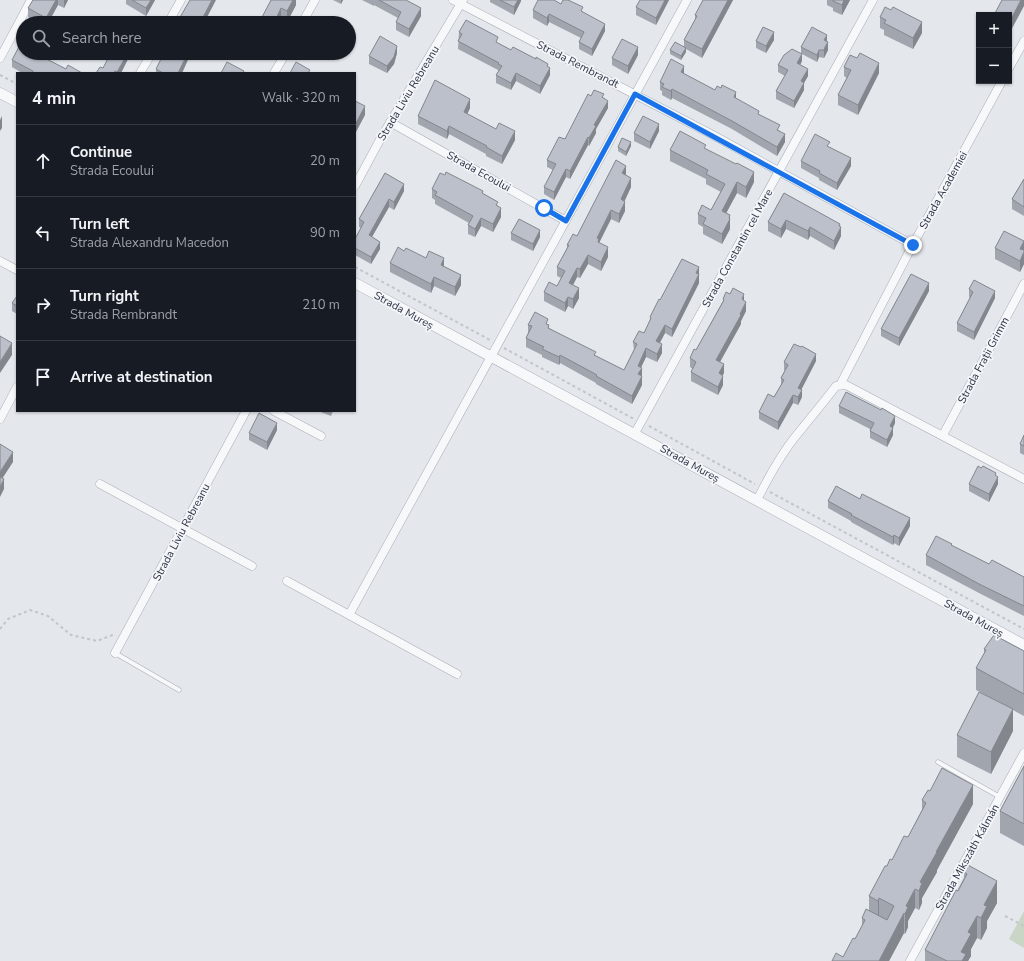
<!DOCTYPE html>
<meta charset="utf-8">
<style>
body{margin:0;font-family:"Nunito Sans",sans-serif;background:#242831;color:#f1f3f6}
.controls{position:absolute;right:12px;top:12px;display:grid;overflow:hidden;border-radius:0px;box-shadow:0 1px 3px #0004}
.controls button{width:36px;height:36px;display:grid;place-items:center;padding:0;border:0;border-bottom:1px solid #363941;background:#171b24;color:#f1f3f6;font:20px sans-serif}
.stop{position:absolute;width:12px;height:12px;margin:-9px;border:3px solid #1a73e8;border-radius:50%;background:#fff}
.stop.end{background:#1a73e8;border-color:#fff;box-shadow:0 1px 4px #0008}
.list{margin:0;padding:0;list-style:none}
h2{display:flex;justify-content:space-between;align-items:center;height:52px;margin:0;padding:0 16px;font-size:17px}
h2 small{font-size:13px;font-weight:400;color:#9ea1a6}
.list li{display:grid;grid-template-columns:26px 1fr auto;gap:12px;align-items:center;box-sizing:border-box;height:72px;padding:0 16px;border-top:1px solid #363941}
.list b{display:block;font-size:15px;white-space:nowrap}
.list p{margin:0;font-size:13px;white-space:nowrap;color:#9ea1a6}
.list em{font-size:13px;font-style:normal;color:#9ea1a6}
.icon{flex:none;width:22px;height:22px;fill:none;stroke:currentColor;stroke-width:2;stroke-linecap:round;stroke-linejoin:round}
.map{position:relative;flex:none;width:1024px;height:961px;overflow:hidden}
.search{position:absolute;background:#171b24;box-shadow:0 1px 3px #0004;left:16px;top:16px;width:340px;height:44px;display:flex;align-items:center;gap:10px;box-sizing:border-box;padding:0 14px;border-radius:22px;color:#9ea1a6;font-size:15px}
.panel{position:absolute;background:#171b24;box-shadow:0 1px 3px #0004;left:16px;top:72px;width:340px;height:340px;border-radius:0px}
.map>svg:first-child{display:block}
.green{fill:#c9d6c5}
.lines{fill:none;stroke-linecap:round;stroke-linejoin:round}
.service-casing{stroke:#a9aeb7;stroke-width:5}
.minor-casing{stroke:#a9aeb7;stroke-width:9}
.tertiary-casing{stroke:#a9aeb7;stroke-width:11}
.path{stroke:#c2c5cb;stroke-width:2;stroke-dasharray:3 3;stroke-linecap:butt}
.service{stroke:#f7f8fa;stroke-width:4}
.minor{stroke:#f7f8fa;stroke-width:8}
.tertiary{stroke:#f7f8fa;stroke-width:10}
.wall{fill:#a1a5ae}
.shaded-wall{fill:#83868d}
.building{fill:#bbc0ca;stroke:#83868d}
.route{stroke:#1a73e8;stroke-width:5}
.labels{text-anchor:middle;stroke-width:3.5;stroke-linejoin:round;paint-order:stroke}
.street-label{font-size:11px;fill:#2b3445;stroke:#f4f6f9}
</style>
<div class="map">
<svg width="1024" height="961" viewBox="0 0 1024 961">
<rect width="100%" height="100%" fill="#e4e7ec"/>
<!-- green -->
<path class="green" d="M1024 911V948L1009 939Z"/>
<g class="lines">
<!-- service casing -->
<g class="service-casing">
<path id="service" d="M115 653 179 690
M938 762 1000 797"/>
</g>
<!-- minor casing -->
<g class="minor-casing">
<path id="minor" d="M453 0 711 134 913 245
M168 23 181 0
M302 23 315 0
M0 58 31 0
M1009 68 1024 41
M140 73 152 53
M274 73 286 53
M390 122 566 221
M355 186 382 136 463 0
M0 261 17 270
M840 385 909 252 1002 81
M274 411 321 436
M0 419 17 387
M635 433 873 0
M943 435 1024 284
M100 484 252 566
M757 500C768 478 780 456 795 437 809 420 823 403 836 386L846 385 1024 479
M287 581 457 674
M349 615 687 0
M115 653 246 411
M910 961 1024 753"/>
</g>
<!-- tertiary casing -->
<g class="tertiary-casing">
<path id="tertiary" d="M0 93 17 102
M355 283 1024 645"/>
</g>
<!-- path -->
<path class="path" d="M0 75 17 84
M355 267 490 340
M504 348 634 419
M649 426 755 484
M770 492 1024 629
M0 629 8 619 30 610 48 616 71 635 97 641 115 634
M1005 916 1024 926"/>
<!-- service -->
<use href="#service" class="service"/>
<!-- minor -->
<use href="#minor" class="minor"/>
<!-- tertiary -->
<use href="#tertiary" class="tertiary"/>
</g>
<!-- wall -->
<path class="wall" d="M33 0H68L64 8 58 5 48 23H40L28 17V8Z
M126 0H155L146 16 126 4Z
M271 0H296V5L287 22 281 19 279 23H259Z
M333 0H343L341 4Z
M362 0H406L421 16 409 37 396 30V22L398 18 374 5V6Z
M490 0H521V1L514 15 490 2Z
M640 0H669L656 25 636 15V7Z
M706 0H733L702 58 686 49V52L681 60 670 54V50L684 47V40L695 20V15Z
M827 0H850L842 15 833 11V8L827 5Z
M561 4 583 12 605 31 592 56 579 49V42L581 38 549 22 547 26 533 18V10Z
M880 17 922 33 913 49 884 35V30L880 28Z
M179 19 204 23H179Z
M459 32 498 43 511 50 548 66 550 75 540 94 516 81 511 90 496 83V75L498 72V70L458 49Z
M774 40 766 53 756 48V41Z
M827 42 828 50 824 58 819 57 817 62 802 54V61L800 65 808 76 804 83V90L794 108 776 99V91L785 76 778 72V65L801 53V47Z
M23 53H37V54L66 69 82 73H22L12 67V60Z
M104 53H129V57L121 73H96L103 68 109 56Z
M170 53H191L182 73H156V69L169 56Z
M397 53 394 64 387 73 369 64V56Z
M638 55 628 74 612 65V58Z
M844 67 879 73 858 115 838 105V95L847 78 844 76Z
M684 74 715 90 736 98 759 115 780 131 785 142 777 156 732 129 672 98 671 100 662 95V91L660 90V82Z
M591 96 604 98 608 108 596 129V133L589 146 588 145 570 179 566 177 554 200 544 194V187L553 170 547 167V160L565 139Z
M470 108 467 114 515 140 502 164 486 156V154L449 134 447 139 418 124V116Z
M659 131 650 149 634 141V133Z
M631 146 626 156 618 151V147Z
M830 147 851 166 837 190 819 180V178L801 168V161Z
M706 149 754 182 746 198 737 193 726 213 730 215V229L722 244 703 234V227L698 224V214L711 210 721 192 706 184V179L670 161V150Z
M385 173 404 191 394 210 389 207 372 237 380 249 371 264 355 255V239L361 228 359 227V219Z
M626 175 631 187 624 201 625 211 619 223 611 219 599 243 608 257 601 271 588 264 580 278 577 277 573 285 579 298 573 309 568 306 565 312 544 301V292L557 286 561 278 557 276V267L567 248V245L577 236Z
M1024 179V216L1012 209V199Z
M432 189 483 194 498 206 501 217 493 232 481 226 475 237 468 234V225L469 223 435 204V200L432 198Z
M784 193 840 227 841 236 834 250 810 236 808 240 786 229 781 238 768 231V222Z
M511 233 540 237 533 251 511 240Z
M1024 241V264L1020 272 995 259V248Z
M404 251 444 267 461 285 455 296 434 286 431 293 390 272V263Z
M699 267V283L672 337 665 333 660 343 662 353 657 362 646 357 641 367 642 385 632 404 596 384V383L560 363 559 365 542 357V355L526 347V338L528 333V325H548L549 328 596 356 624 370 634 350 633 342 644 333 650 322V317L660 300Z
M969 289 995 298 974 340 957 331V323L970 298 969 297Z
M929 291 899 346 881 336V329Z
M17 296V314L12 311V303Z
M723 299 744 301 746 311 741 321V324L720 362 724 373 722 375 723 385 718 395 691 381V372L693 369 690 367V358L696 350 723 301Z
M816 361 801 390 802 397 798 405 793 403 778 430 759 419V412L774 397 781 385V378L785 370H784V362Z
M839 406 881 410 895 423 893 428V435L887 447 870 438V429L839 413Z
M318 411H333L331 416Z
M277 430 267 450 249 440V433Z
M1024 435V455L1020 453V444Z
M969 484H998L989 502 969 491Z
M828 501 910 526 899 546 894 543 893 545 851 522V521L828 508Z
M952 546 989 564 1024 577V616L979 593 926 565V555Z
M984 649 1024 651V716L1013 710V731L991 774 957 757V735L1004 705 976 690V668L984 654Z
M1024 766V846L1000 833V811Z
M930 791 973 804 937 870V872L922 898V903L919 910 915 908 908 921V927L905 934 904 933 889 961H832L843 957 855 939 862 927V918L869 910V896L887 866 892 860 908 837 922 810V800Z
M968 865 997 903 987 921V928L981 940 977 938 971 949V956L968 961H925V950L964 878V872Z"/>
<!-- shaded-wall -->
<path class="shaded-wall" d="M56 0H58V5L48 23H46V18Z
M64 0H68L64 8Z
M151 0H155L146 16V8Z
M212 0H216L204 23H200Z
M293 0H296V5L287 22V11Z
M341 0H343L341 4Z
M518 0H521V1L514 15V7Z
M665 0H669L656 25V18Z
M728 0H733L702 58V49Z
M844 0H850L842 15V5Z
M1021 0H1024V6L1009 34V23Z
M281 8V19L279 23H274Z
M421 8V16L409 37V29Z
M549 14V22L547 26V18Z
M922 22V33L913 49V38Z
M605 24V31L592 56V49Z
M774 32V40L766 53V46Z
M827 35V43L824 40Z
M828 42V50L824 58V50Z
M397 46V53L394 64 387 73V66Z
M638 47V55L628 74V66Z
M686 48V52L681 60V56Z
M819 50V57L817 62V55Z
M128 53H129V57L121 73H117Z
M188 53H191L182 73H178Z
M802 54V61L797 71V63Z
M879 63V73L858 115V105Z
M684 66V75L681 72Z
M550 68V75L540 94V86Z
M808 69V76L801 88V81Z
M516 73V81L511 90V83Z
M804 83V90L794 108V101Z
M672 89V98L671 100V91Z
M736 92V101L734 97Z
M470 99V108L464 121V112Z
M608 101V108L596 129V133L589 146V138L594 125Z
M365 106V115L355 134V125Z
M2 116V128L0 131V120Z
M659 124V131L650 149V142Z
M449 126V134L447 139V131Z
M515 131V140L502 164V156Z
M785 134V142L777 156V147Z
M588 137V145L570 179V171Z
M631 142V146L626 156V152Z
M851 158V166L837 190V183Z
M626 166V175L622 183V173Z
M566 169V177L554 200V192Z
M754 172V182L746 198V187Z
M631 178V187L621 209V199Z
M737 182V193L722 221V211Z
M404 184V191L394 210V202Z
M389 199V207L369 242V235Z
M625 202V211L619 223V214Z
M501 208V217L493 232V224Z
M611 210V219L599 243V248L597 238Z
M730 215V229L722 244V234Z
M481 218V226L475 237V229Z
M786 220V229L781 238V229Z
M840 224V229L841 227V236L834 250V241Z
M810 227V236L808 240V231Z
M540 230V237L533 251V244Z
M1024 241V252L1020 249Z
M380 242V249L371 264V257Z
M608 247V257L601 271V262Z
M1024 252V264L1020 272V261Z
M588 255V264L580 278V269Z
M444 258V267L441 265Z
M699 267V283L672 337V329Z
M577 268V277L569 293V283Z
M461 275V285L455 296V287Z
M434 277V286L431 293V284Z
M929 283V291L899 346V338Z
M579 288V298L573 309V299Z
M995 291V298L974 340V332Z
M744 294V303L742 299Z
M568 297V306L565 312V303Z
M746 302V311L741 321V324L716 369V360Z
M665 325V333L656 349V341Z
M12 343V355L0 373V362Z
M662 344V353L657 362V354Z
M646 348V357L638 374V366Z
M816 354V361L798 396V388Z
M560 355V363L559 365V357Z
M724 364V373L719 382V373Z
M642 368V376L638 374Z
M642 376V385L632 404V396Z
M723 376V385L718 395V387Z
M802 390V397L798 405V397Z
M793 395V403L778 430V422Z
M895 416V423L890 433V426Z
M277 423V430L267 450V442Z
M893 428V435L887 447V440Z
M13 452V462L0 482V472Z
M998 477V484L989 502V494Z
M4 479V489L0 497V487Z
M910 518V526L899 546V538Z
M894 535V543L893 545V537Z
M1013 709V731L991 774V752Z
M973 785V804L937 870V872L922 898V903L919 910V891L920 882 936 852Z
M997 881V903L987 921V928L981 940V918L984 905Z
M915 889V908L908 921V927L905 934V914L906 906Z
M879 898V918L878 921V901Z
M904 913V933L889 961H879Z
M977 916V938L971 949V956L968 961H961V952L968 932Z"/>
<!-- building -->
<path class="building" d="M33 0H56L46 18 28 8Z
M132 0H151L146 8Z
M190 0H212L200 23H186L179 19Z
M271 0H293L287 11 281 8 274 23H259Z
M379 0H406L421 8 409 29 396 22 401 12Z
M500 0H518L514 7Z
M538 0H554L561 4 563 0H568L583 7 581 11 605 24 592 49 579 42 584 32 549 14 547 18 533 10Z
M640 0H665L656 18 636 7Z
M703 0H728L702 49 684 40 697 16 695 15Z
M833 0H844L842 5 833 1Z
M1002 0H1021L1009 23V15H994Z
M885 7 891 10 893 7 922 22 913 38 884 23 886 20 880 17Z
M466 20 498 37 496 42 511 50 513 47 536 59V57L548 64 547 66 550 68 540 86 516 73 511 83 496 75 502 66 498 64 499 63 458 41 462 34 459 32Z
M763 27 774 32 766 46 756 41Z
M812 27 827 35 824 40 828 42 825 47 824 50H819L817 55 801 47Z
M380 36 397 46 394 57 387 66 369 56Z
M23 39V53H35L66 69 68 65 82 73H32L33 71 12 60Z
M622 39 638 47 628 66 612 58Z
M675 42 686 48 681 56 670 50Z
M792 49 802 54 797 63 808 69 801 81 804 83 794 101 776 91 788 70 778 65 784 55Z
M111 53H128L117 72 115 71 114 73H96L100 67 103 68Z
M164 53 169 56 170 53H188L178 73H163L156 69Z
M860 53 879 63 858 105 838 95 851 70 844 67 850 55 857 58Z
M671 59 684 66 681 72 715 90 717 86 721 88 722 85 736 92 734 97 759 111 758 114 780 125 777 130 785 134 777 147 732 121 672 89 671 91 662 87 664 84 660 82Z
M227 62 244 71 243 73H221Z
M296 62 310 70 308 73H290Z
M435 80 470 99 464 112 496 129 499 123 515 131 502 156 486 147 487 146 449 126 447 131 418 116Z
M594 90 604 94 602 97 608 101 594 125 596 126 589 138 588 137 570 171 566 169 554 192 544 187 556 164 547 160 559 137 565 139 588 94 591 96Z
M355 101 365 106 355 125Z
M643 116 659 124 650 142 634 133Z
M680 131 706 145 704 148 736 164 737 163 754 172 746 187 737 182 722 211 730 215 729 218 730 219 722 234 703 224 706 218 698 214 702 205 711 210 725 184 706 174 708 170 670 150Z
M815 134 830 142 827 146 851 158 837 183 819 173 820 171 801 161Z
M622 138 631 142 626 152 618 147Z
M616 160 626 166 622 173 631 178 621 199 625 202 619 214 611 210 597 238 599 239 598 242 608 247 601 262 588 255 580 269 577 268 569 283 579 288 573 299 568 297 565 303 544 292 549 282 557 286 565 271 557 267 569 245H567L573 234 577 236Z
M446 172 483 191 482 193 498 202 496 205 501 208 493 224 481 218 475 229 468 225 473 216 435 195 437 192 432 189 440 173 445 175Z
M385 173 404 184 394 202 389 199 369 235 380 242 371 257 355 248V239L364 222 359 219Z
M1024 179V207L1012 199Z
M784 193 840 224 839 226 841 227 834 241 810 227 808 231 786 220 781 229 768 222Z
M519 219 540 230 533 244 511 233Z
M1004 231 1024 241 1020 249 1024 250V252L1020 261 995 248Z
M398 247 404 251 406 248 426 258 429 251 444 258 441 265 461 275 455 287 434 277 431 284 390 263Z
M682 259 699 267 696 273 699 274 672 329 665 325 656 341 662 344 657 354 646 348 638 366 642 368 638 374 642 376 632 396 596 376 597 375 560 355 559 357 542 349 544 347 526 338 532 326 528 325 535 312 548 319 546 324 549 325 548 328 596 352 594 355 624 370 637 344 633 342 639 331 644 333 651 318 650 317 659 299 660 300Z
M911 274 929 283 899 338 881 329Z
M974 280 995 291 974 332 957 323 973 292 969 289Z
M733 288 744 294 742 299 746 302 740 314 741 315 716 360 724 364 719 373 723 376 718 387 691 372 696 362 690 358 694 349 696 350 724 300 723 299 726 292 730 294Z
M17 296V306L12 303Z
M0 336 12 343 0 362Z
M794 344 801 347 802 346 816 354 798 388 802 390 798 397 793 395 778 422 759 412 768 394 774 397 784 380 781 378 788 365 784 362Z
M846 392 881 410 882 408 895 416 890 426 893 428 887 440 870 431 874 423 839 406Z
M259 413 277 423 267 442 249 433Z
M1024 435V446L1020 444Z
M0 444 13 452 0 472Z
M978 466 981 468 983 466 996 473 995 475 998 477 989 494 969 484Z
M0 477 4 479 0 487Z
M836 486 860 499 862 494 910 518 899 538 894 535 893 537 851 515 852 514 828 501Z
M936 536 952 544 951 545 989 564 992 560 1024 577V606L979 584 926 555Z
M994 635 1024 651V694L976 668 986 650 984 649Z
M979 692 1013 709 991 752 957 735Z
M1024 766V824L1000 811Z
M942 768 973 785 936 852H937L920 882 922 883 919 891 915 889 906 906 908 907 905 914 904 913 879 961H832L836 953 843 957 853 938 855 939 865 920 862 918 866 909 887 920 894 906 879 898 878 901 869 896 885 866H887L890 859 892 860 904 836 908 837 926 803 922 800 928 790 930 791Z
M968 865 997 881 984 905 987 906 981 918 977 916 968 932 971 934 961 952 966 954 962 961H947L925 950 956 890 958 891 967 874 964 872Z"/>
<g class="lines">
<!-- route -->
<path class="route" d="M544 208 566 221 635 94 913 245"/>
</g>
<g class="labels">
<!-- street labels -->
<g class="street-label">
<text transform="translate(578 64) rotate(27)" y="4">Strada Rembrandt</text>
<text transform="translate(408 93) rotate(-59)" y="4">Strada Liviu Rebreanu</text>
<text transform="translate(479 171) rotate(29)" y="4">Strada Ecoului</text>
<text transform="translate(943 190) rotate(-61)" y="4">Strada Academiei</text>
<text transform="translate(737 248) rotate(-61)" y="4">Strada Constantin cel Mare</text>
<text transform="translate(404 310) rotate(29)" y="4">Strada Mureș</text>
<text transform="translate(983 360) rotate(-62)" y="4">Strada Frații Grimm</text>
<text transform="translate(690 463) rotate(29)" y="4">Strada Mureș</text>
<text transform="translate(181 532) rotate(-62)" y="4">Strada Liviu Rebreanu</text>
<text transform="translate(974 618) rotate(29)" y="4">Strada Mureș</text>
<text transform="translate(967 857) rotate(-61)" y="4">Strada Mikszáth Kálmán</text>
</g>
</g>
</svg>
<div class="controls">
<button>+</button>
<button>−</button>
</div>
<div class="stop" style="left:544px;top:208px"></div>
<div class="stop end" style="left:913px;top:245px"></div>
<div class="search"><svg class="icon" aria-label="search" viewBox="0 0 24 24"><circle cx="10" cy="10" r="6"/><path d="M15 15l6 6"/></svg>Search here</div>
<section class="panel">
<h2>4 min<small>Walk · 320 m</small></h2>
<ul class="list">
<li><svg class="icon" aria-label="ahead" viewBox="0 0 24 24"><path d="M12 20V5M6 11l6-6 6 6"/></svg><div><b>Continue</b><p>Strada Ecoului</p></div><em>20 m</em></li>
<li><svg class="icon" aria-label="left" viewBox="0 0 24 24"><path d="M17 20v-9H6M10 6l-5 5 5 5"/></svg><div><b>Turn left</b><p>Strada Alexandru Macedon</p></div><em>90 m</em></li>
<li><svg class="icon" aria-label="right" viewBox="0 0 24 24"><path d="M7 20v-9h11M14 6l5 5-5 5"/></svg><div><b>Turn right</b><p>Strada Rembrandt</p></div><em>210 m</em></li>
<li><svg class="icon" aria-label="arrive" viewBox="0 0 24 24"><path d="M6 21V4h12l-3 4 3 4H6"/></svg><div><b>Arrive at destination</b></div></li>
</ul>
</section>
</div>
